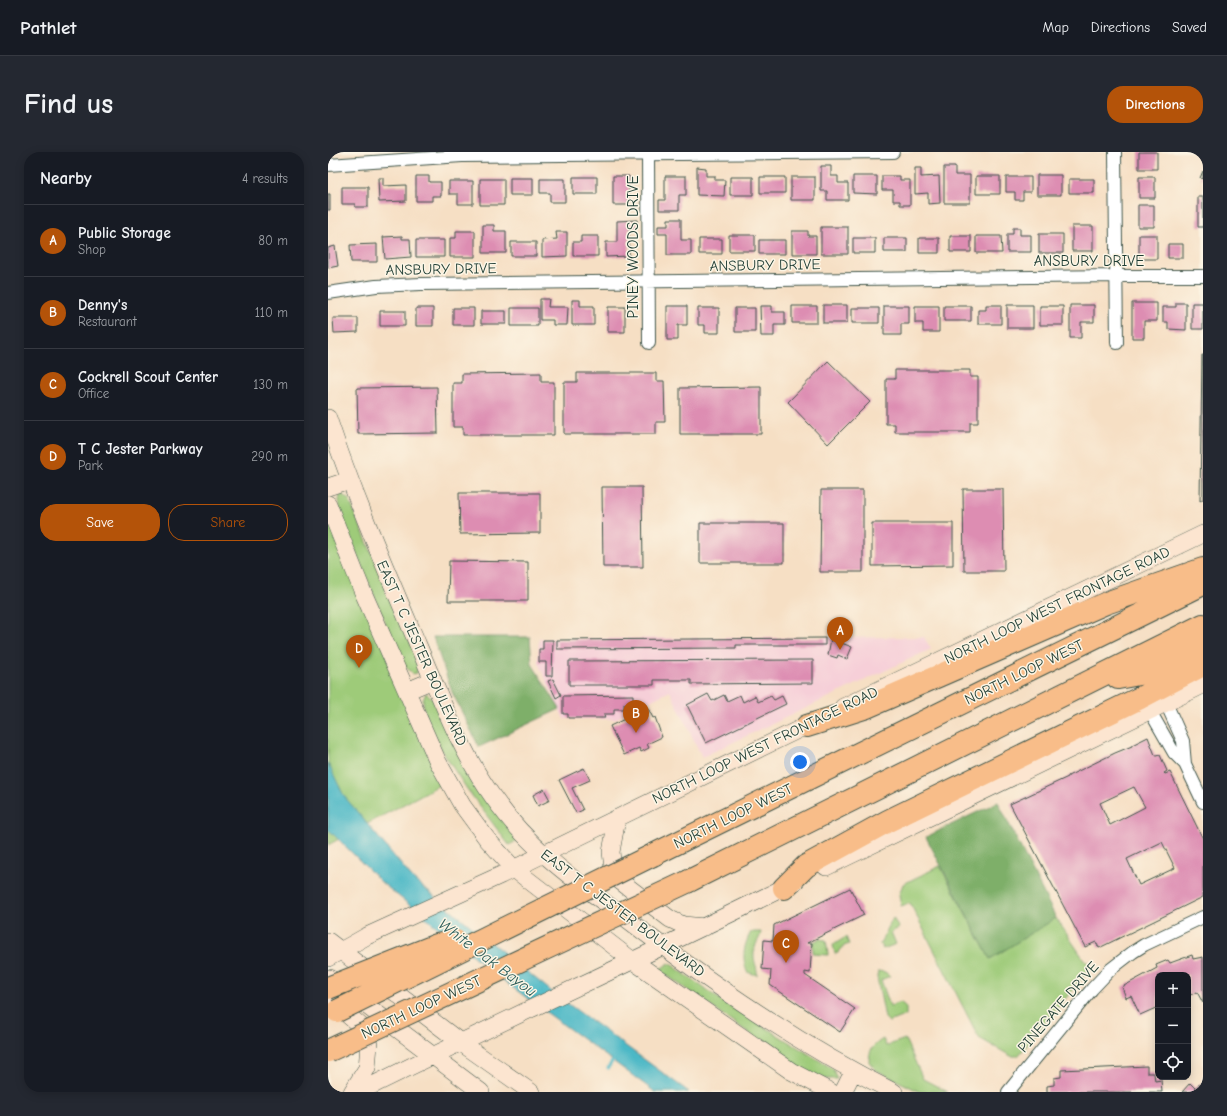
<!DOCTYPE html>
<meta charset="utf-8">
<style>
body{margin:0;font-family:"Comic Neue",sans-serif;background:#242831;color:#f1f3f6}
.controls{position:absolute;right:12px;bottom:12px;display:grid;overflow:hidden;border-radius:8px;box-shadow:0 2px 10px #0003}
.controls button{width:36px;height:36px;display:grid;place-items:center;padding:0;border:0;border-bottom:1px solid #363941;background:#171b24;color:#f1f3f6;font:20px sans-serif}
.you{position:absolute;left:472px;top:610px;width:14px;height:14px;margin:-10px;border:3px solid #fff;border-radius:50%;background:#1a73e8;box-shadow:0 0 0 6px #1a73e833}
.badge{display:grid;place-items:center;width:26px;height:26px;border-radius:50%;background:#b45309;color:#fff;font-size:13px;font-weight:700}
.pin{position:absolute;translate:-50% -33px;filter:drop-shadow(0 1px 2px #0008)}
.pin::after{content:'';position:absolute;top:21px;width:14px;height:12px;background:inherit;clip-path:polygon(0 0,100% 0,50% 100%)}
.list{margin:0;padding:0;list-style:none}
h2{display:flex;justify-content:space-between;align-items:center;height:52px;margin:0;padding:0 16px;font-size:17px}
h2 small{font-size:13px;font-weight:400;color:#9ea1a6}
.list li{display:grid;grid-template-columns:26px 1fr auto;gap:12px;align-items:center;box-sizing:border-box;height:72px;padding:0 16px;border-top:1px solid #363941}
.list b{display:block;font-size:15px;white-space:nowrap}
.list p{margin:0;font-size:13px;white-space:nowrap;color:#9ea1a6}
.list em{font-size:13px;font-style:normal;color:#9ea1a6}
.actions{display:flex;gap:8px;padding:12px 16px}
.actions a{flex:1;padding:9px 0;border:1px solid #b45309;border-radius:16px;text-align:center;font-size:14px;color:#b45309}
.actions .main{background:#b45309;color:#fff}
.icon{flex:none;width:22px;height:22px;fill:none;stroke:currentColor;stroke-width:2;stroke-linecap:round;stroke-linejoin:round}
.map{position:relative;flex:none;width:875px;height:940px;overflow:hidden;border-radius:16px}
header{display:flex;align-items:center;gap:24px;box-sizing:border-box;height:56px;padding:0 20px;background:#171b24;border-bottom:1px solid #363941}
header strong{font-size:19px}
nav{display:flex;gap:22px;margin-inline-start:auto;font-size:14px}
.intro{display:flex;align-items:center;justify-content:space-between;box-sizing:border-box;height:96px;padding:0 24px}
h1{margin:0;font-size:28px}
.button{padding:10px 18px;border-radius:16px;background:#b45309;color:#fff;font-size:14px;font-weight:700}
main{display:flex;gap:24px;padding:0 24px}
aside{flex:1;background:#171b24;border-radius:16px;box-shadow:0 2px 10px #0003}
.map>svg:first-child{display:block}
.built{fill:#f6cfd8}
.green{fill:#9ecb79;stroke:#5e8456}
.forest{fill:#7eaf69;stroke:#4e764e}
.water{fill:#4bb8c6;stroke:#357a7d}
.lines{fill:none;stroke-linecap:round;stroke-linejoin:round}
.stream{stroke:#4bb8c6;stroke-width:3}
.building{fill:#dd8db2;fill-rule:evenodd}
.street-casing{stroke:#3f554a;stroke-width:14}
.secondary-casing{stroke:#3f554a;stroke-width:18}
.highway-casing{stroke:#3f554a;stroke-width:24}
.street{stroke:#fff;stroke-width:12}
.secondary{stroke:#fce5d0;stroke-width:17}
.highway{stroke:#f8bd89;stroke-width:22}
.highway-bridge-casing{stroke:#3f554a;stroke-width:24;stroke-linecap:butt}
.highway-bridge{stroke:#f8bd89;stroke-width:22}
.labels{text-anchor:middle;stroke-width:3;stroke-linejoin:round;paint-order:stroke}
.street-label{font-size:15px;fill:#1f3d34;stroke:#fcf5e5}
.water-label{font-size:16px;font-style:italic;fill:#2a5c58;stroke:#fcf5e5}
</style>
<header>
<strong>Pathlet</strong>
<nav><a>Map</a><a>Directions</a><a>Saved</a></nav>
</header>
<div class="intro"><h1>Find us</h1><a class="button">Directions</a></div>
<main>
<aside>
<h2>Nearby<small>4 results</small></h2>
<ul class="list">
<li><span class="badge">A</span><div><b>Public Storage</b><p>Shop</p></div><em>80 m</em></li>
<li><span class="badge">B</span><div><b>Denny's</b><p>Restaurant</p></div><em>110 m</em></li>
<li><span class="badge">C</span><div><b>Cockrell Scout Center</b><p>Office</p></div><em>130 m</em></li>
<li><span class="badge">D</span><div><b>T C Jester Parkway</b><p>Park</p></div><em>290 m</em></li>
</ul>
<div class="actions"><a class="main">Save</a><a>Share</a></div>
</aside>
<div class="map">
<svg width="875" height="940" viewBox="0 0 875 940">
<rect width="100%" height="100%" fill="#fcf5e5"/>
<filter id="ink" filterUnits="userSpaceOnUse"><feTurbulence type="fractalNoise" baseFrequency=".025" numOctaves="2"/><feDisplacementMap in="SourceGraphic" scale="8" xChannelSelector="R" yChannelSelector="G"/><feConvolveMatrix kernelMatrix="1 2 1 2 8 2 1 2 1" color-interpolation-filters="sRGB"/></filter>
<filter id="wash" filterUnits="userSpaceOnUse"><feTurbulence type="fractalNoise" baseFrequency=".012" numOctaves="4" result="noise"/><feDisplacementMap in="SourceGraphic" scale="16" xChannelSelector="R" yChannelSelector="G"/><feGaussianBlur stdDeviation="0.9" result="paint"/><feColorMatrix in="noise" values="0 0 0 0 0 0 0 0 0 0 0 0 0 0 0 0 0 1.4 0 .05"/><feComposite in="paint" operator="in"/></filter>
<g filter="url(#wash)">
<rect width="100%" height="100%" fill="#f6dfc4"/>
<!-- built -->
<path class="built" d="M596 485 603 497 374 605 342 539 287 567H236L210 511 211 487Z"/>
<!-- green -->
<path class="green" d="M12 341 21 348 89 506V521L85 522 76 513 67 494 12 361 11 350Z
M0 366 115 631 0 693Z
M98 541 112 552 192 687 181 693 139 637 114 599 97 564 95 548Z
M612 714 662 807 728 766 757 809 765 813 690 904H683L651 886 582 751 573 754 571 743 575 732Z
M565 766 571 776 563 780 568 792 555 797 552 792Z
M423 780H433C432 787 426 793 426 801 425 809 430 816 429 823L419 820C414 806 415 794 423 780Z
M518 785 521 792 516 794 510 801 507 802 505 793Z
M491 787 498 788 500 803 485 802V790Z
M341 811 394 849 505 917 509 927H494L477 920 331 818Z
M550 819 557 820 562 824 553 828 562 854 572 850 578 855V863L561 870 557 866 549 825Z
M555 887 558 894 577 887 595 927 620 940H592L548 918 541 910C541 898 545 893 555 887Z"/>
<!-- forest -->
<path class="forest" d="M105 485H202L204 512 232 557 151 595 124 540Z
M670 650 728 766 662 807 598 685Z"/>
<!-- water -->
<path class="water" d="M0 611 16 644 86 728 228 843 361 940H327L180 832 53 730 0 677Z"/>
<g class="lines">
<!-- stream -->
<path class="stream" d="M280 916 287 905"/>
</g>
<g id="blocks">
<!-- building -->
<path class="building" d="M811 0H829V17H811Z
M493 14H503V24H510V31H520V48H499V39H493Z
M369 15 378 16V24H387V28H397L396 44 369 43Z
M616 15H627V23H642V51H616Z
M587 16H593V25L611 24 612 51 600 52V41L587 42Z
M875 19V27L872 26Z
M709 23H733V43H709Z
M88 24H101V30H113V44H104V49H88Z
M285 24H301V53H285Z
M337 24H358V43H351V58H331V48H337Z
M525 24H549V42L525 41Z
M554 24H572V28H582V53H572V49H565V38H554Z
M648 24H672V42H648Z
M245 25H269V42H245Z
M402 25H425V43H402Z
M432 25H457V41H432Z
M463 25H487V48H463Z
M678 25H703V40H695V48H687V40H678Z
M811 25H827V46H811Z
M50 26H55V34L78 33V49L51 50Z
M182 26H205V43H182Z
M152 27H176V53H152Z
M212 27H237V50H222V41H212Z
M741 27H766V41H741Z
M121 29H145V52H130V42H121Z
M14 35H40V55H27V52H14Z
M0 42H2V58H0Z
M870 45H875V75H870Z
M810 53H826V75H810Z
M340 67H353V88H363V103H339V82H330V74H340Z
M309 68V77H301V104L278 105V90H289V69Z
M155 73H166V79H178V101H155Z
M744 74H765V99H744Z
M493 75H520V102H493Z
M685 76H692V83H703V100H679V82H685Z
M128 79H147V105H122V86H128Z
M464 79H480V84H488V102H464Z
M228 80H239V104L214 105V88L229 87Z
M711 82H735V101H711Z
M401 83H427V99H401Z
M811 83H829V107H811Z
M74 84V87H82L83 105 57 107 55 85Z
M253 84H270V104H245V90H253Z
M622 84H643V100H622Z
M648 84H673L674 101H648Z
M525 86H547V101H525Z
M556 86H579V100H556Z
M591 86H611V101H591Z
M371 87H394V102H371Z
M88 88H116V105H88Z
M431 88H457V102H431Z
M183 90H208V104H183Z
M49 92V110H23L22 93Z
M840 92H855V106H840Z
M7 94 10 114 0 116V96Z
M212 147H221L220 155H240L239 173H225V168H212Z
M244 148H252V154H266V173H244Z
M804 151H829V169H816V186H804Z
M848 151H858V178L840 177V170H835V155H848Z
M864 151H875V177H864Z
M495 153H519V171H495Z
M658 153H673V172H650V158H658Z
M679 153H705V176H679Z
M742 153H766V170H753V186H742Z
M339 154H359V173H350V188H339Z
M432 154H444V160H457V173H446V184H433Z
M464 154H489V171H464Z
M556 154H581V172H573V183H556Z
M587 154H611V180H595V171H587Z
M616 154H643V169H616Z
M712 154H735V173H712Z
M280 155H297V180H280Z
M88 156H105V174H88Z
M125 156H146V173H125Z
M183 156H210V174H183Z
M370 156H391V181H377V173H370Z
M407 156H427V180H407Z
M524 156H551V171H524Z
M52 159H77V174H52Z
M153 159H178V172H153Z
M5 166H30V180L6 181Z
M874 203H875V347L872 349Z
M500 209 542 250 500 292 460 250Z
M567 218H642V225H650V271H642V280H567V272H558V227H567Z
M213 221V230H226V283H135V275H125V231H134V222Z
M249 221H328V229H336L337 270H328V282H236V230H249Z
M109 235 110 281 30 282 29 236Z
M433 235V282H352V236Z
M274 335H314L315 415H275Z
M635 337H675L676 419H636Z
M493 338H535V420H492Z
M131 341H212V381L132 382Z
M372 371H456V411H372Z
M544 371H625V413L544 414Z
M121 409 200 410V449H120Z
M497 486V493H408V496L229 497V488Z
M503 487 524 495 519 507 510 503 509 506 500 503Z
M215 488H225L224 524H218V510H211V497H215Z
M485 508V531L363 532V528H326V533H241V509Z
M225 527 233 543 228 546 220 529Z
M380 542 384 549 396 543 399 549 412 543 415 550 427 544 430 550 443 544 446 548 454 544 458 552 378 591 359 553Z
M305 543V552H296V557H286V562H276L277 566H240V562H235V544Z
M320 556 325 566 327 565 334 585 319 592 321 596 313 600 311 596 296 603 282 574Z
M820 585 827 603 828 604 832 603 839 619 836 621 837 622 842 620 875 687V745L771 796 768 790 757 795 682 652 740 625V624L787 601 804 594V593ZM806 635 817 655 782 673 772 651ZM834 690 847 716 811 733 799 707Z
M256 616 262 628 244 636 255 658 248 661 231 628Z
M216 637 222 648 210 654 205 643Z
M522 736 536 763 479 791H484L483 805 482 821 477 820V823L527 857 512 880 442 833 443 818 434 817 436 788 445 789 446 773Z
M864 803 865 807 875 805V851L869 840 860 844V823H830V855L812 863 803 844 798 846 794 835 829 816 828 813 840 808 842 811Z
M819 914V921H826L827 929 833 928 834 940H719V934L726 933V926L733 925V918Z
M862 931 867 936 873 931 875 933V940H854Z"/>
</g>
</g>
<g filter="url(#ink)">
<use href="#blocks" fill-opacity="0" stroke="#3f554a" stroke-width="1"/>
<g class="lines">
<!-- street casing -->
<g class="street-casing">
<path id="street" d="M320 0 321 191
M787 0 789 191
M0 13 134 4 565 0
M0 141 48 134 93 132 787 124H875
M838 551 855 589 857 612
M822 559 846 601 857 612 875 650
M680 940 764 837 783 817 805 800 816 793 875 765"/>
</g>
<!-- secondary casing -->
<g class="secondary-casing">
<path id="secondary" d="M0 266C26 344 58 418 90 493 112 544 132 599 165 645 202 698 249 730 300 768 384 832 471 893 566 940
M0 335 21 328
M0 352 34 438 110 610 134 653 159 687 186 717 305 809 463 919 503 940
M79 539 105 528
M515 555 875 382
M289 667 283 700 285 716 292 729 342 767 355 773 377 775
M498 715 875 533
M0 789 132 890 203 940
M0 806 39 784 173 723 490 568
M2 826 153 940
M0 846 35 876 41 893 39 916 24 940
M31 940C175 868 323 802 467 730
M515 940 525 920"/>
</g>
<!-- highway casing -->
<g class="highway-casing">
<path id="highway" d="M790 526 811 522 875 495
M479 574 539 555 778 451 875 417
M325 703 875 432
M361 729 875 473
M456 736 478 714 560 669 812 546 875 513"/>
</g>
<!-- street -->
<use href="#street" class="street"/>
<!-- secondary -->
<use href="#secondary" class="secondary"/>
<!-- highway -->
<use href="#highway" class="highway"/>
<!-- highway-bridge casing -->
<g class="highway-bridge-casing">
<path id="highway-bridge" d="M0 836 109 793 128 789
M9 859 325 703
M0 899 361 729"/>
</g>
<!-- highway-bridge -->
<use href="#highway-bridge" class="highway-bridge"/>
</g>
</g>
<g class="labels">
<!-- street labels -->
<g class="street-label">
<text transform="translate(305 95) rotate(-90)" y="5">PINEY WOODS DRIVE</text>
<text x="761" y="114">ANSBURY DRIVE</text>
<text transform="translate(437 113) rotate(-1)" y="5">ANSBURY DRIVE</text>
<text transform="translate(113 117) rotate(-1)" y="5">ANSBURY DRIVE</text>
<text transform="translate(729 453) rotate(-26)" y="5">NORTH LOOP WEST FRONTAGE ROAD</text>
<text transform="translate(94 501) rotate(66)" y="5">EAST T C JESTER BOULEVARD</text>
<text transform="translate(696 520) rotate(-26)" y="5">NORTH LOOP WEST</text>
<text transform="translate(437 593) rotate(-26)" y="5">NORTH LOOP WEST FRONTAGE ROAD</text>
<text transform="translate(405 664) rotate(-26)" y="5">NORTH LOOP WEST</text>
<text transform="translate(295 761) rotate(37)" y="5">EAST T C JESTER BOULEVARD</text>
<text transform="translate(93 855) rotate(-25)" y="5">NORTH LOOP WEST</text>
<text transform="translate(730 855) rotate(-49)" y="5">PINEGATE DRIVE</text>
</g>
<!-- water labels -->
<g class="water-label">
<text transform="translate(160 805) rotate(37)" y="6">White Oak Bayou</text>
</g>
</g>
</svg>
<div class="controls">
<button>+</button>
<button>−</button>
<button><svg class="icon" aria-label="locate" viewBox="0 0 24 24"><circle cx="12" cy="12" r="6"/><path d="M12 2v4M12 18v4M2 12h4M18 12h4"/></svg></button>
</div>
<div class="you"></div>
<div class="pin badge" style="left:512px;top:498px">A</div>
<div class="pin badge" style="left:308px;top:581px">B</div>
<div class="pin badge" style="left:458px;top:811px">C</div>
<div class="pin badge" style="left:31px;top:516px">D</div>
</div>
</main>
